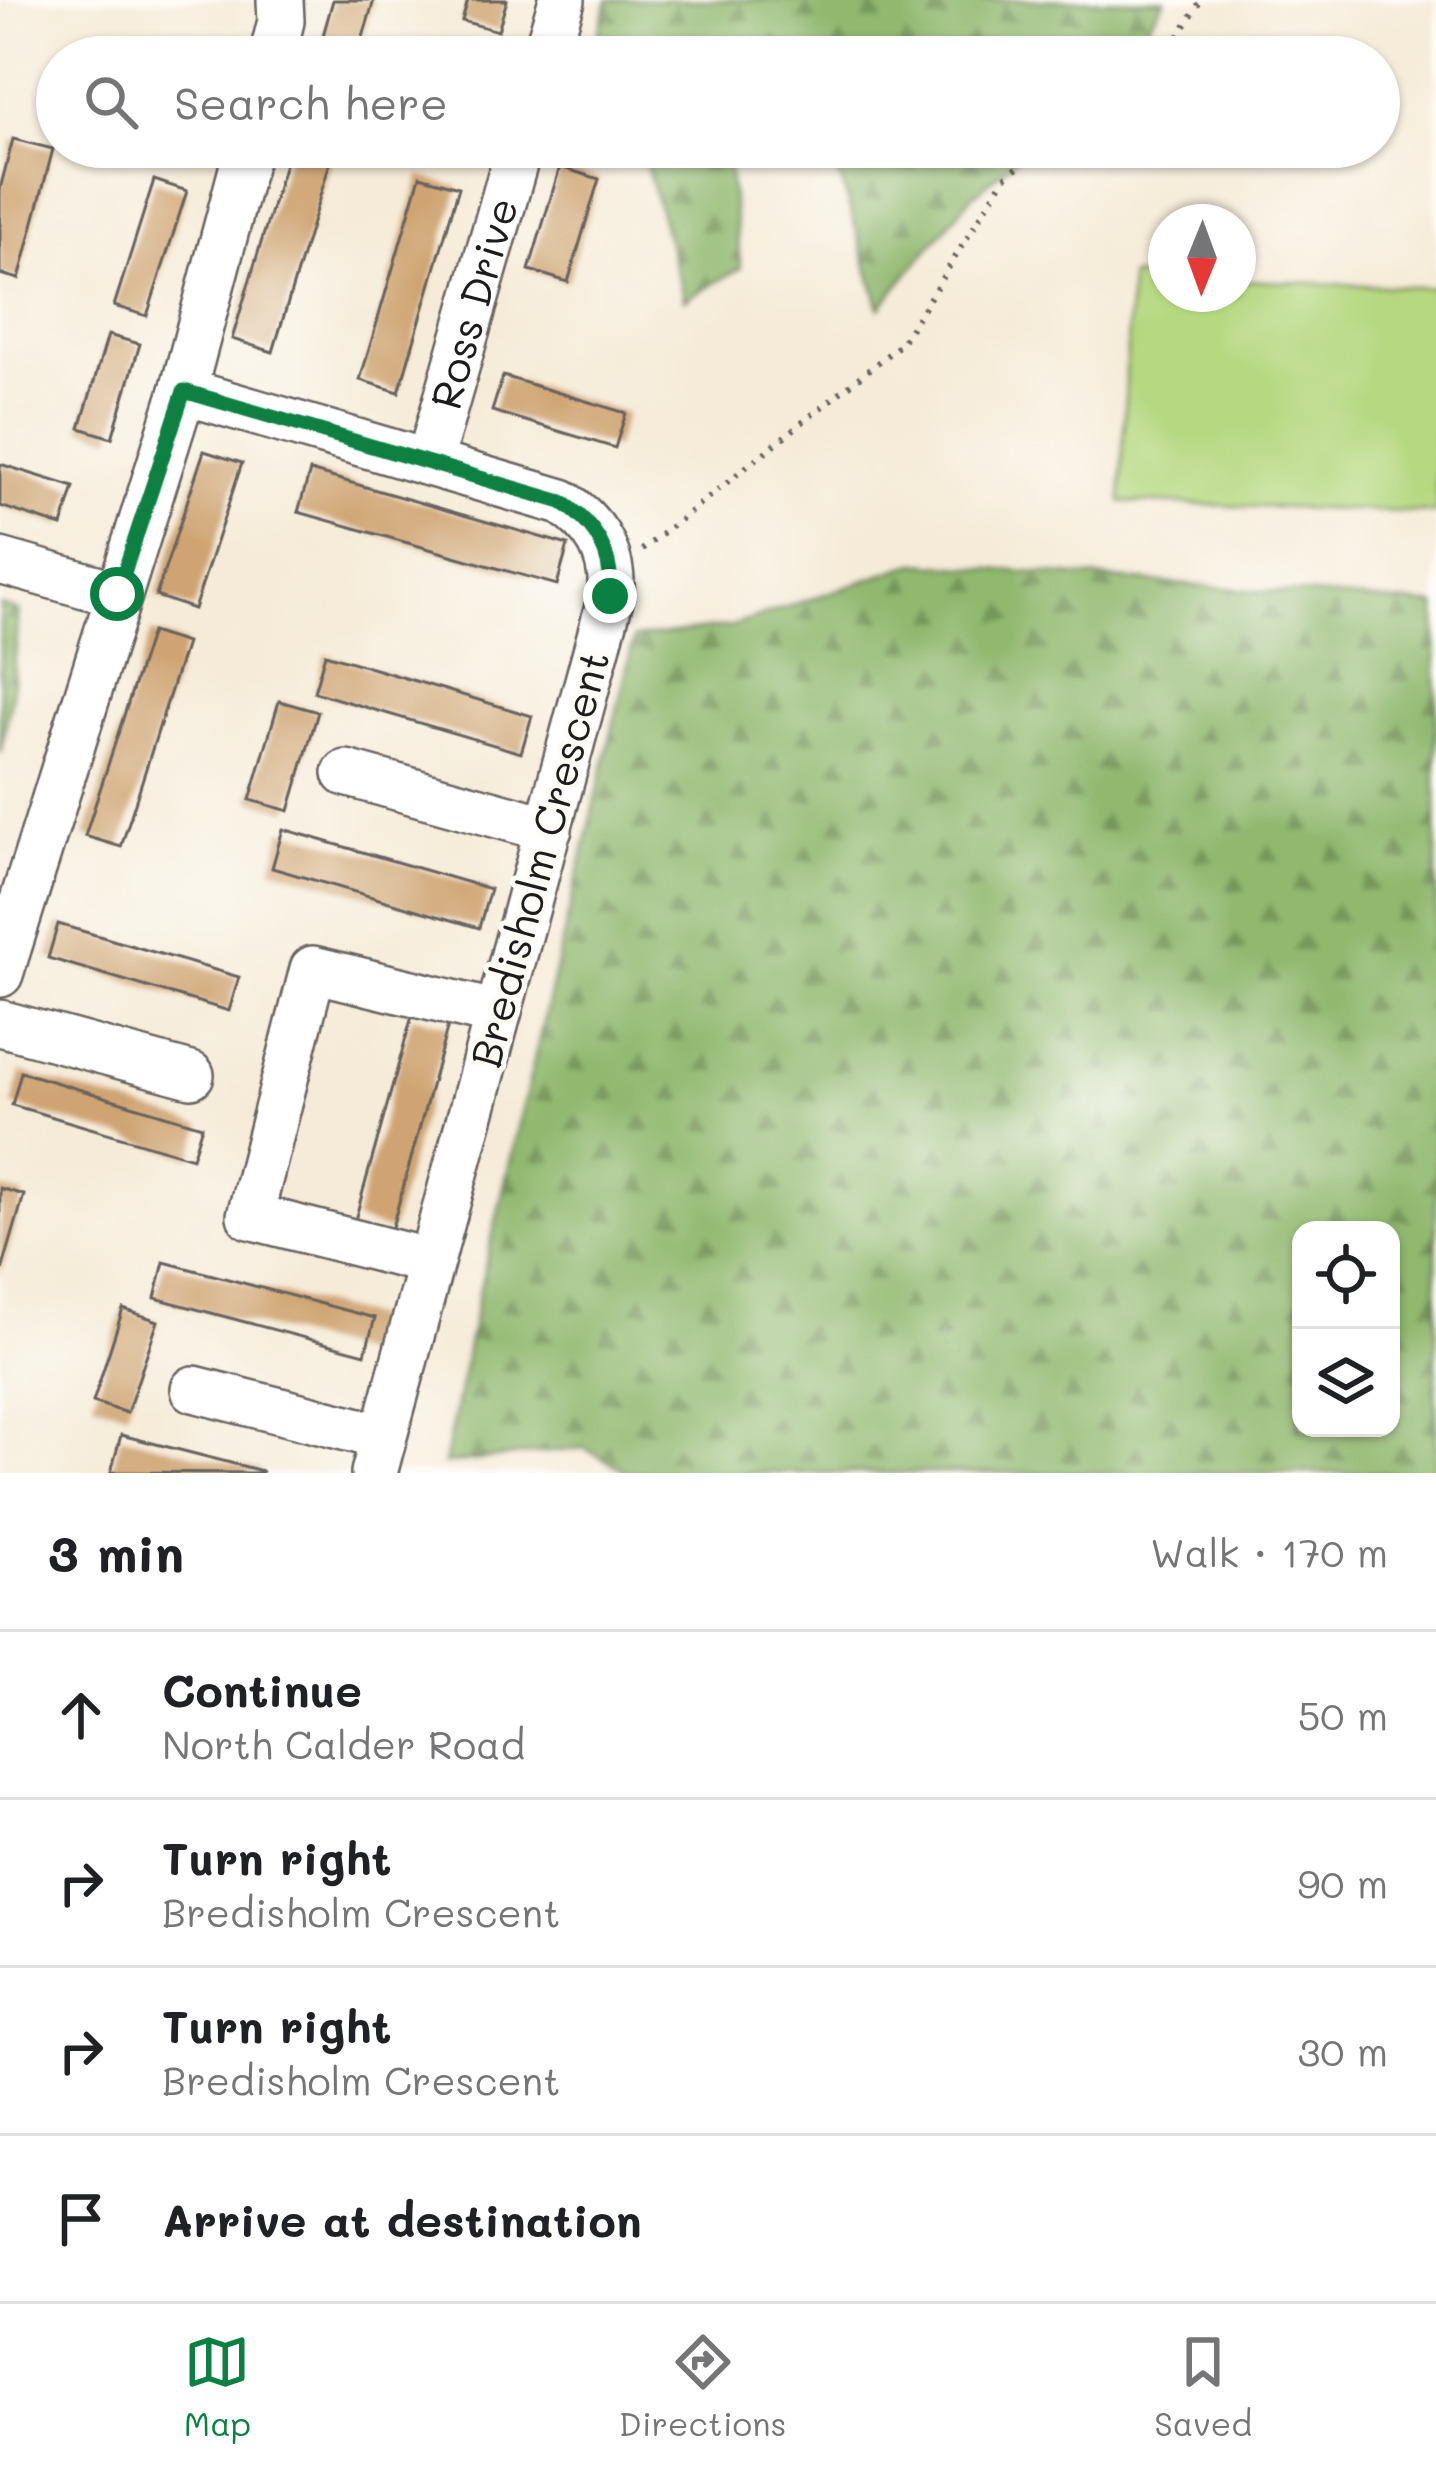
<!DOCTYPE html>
<meta charset="utf-8">
<style>
body{margin:0;font-family:Mali,sans-serif;background:#f2f2f2;color:#202124}
.controls{position:absolute;right:36px;bottom:36px;display:grid;overflow:hidden;border-radius:24px;box-shadow:0 3px 9px #0004}
.controls button{width:108px;height:108px;display:grid;place-items:center;padding:0;border:0;border-bottom:3px solid #e0e0e0;background:#fff;color:#202124;font:60px sans-serif}
.compass{position:absolute;left:1148px;top:204px;width:108px;height:108px;border-radius:50%;background:#fff;box-shadow:0 3px 9px #0004;rotate:181deg}
.stop{position:absolute;width:36px;height:36px;margin:-27px;border:9px solid #0b8043;border-radius:50%;background:#fff}
.stop.end{background:#0b8043;border-color:#fff;box-shadow:0 3px 12px #0008}
.list{margin:0;padding:0;list-style:none}
h2{display:flex;justify-content:space-between;align-items:center;height:156px;margin:0;padding:0 48px;font-size:51px}
h2 small{font-size:39px;font-weight:400;color:#757577}
.list li{display:grid;grid-template-columns:78px 1fr auto;gap:36px;align-items:center;box-sizing:border-box;height:168px;padding:0 48px;border-top:3px solid #e0e0e0}
.list b{display:block;font-size:45px;white-space:nowrap}
.list p{margin:0;font-size:39px;white-space:nowrap;color:#757577}
.list em{font-size:39px;font-style:normal;color:#757577}
.icon{flex:none;width:66px;height:66px;fill:none;stroke:currentColor;stroke-width:2;stroke-linecap:round;stroke-linejoin:round}
.map{position:relative;flex:none;width:1436px;height:1473px;overflow:hidden}
.search{position:absolute;background:#fff;box-shadow:0 3px 9px #0004;left:36px;right:36px;top:36px;height:132px;display:flex;align-items:center;gap:30px;box-sizing:border-box;padding:0 42px;border-radius:66px;color:#757577;font-size:45px}
.sheet{height:828px;background:#fff}
nav{display:flex;justify-content:space-around;align-items:center;box-sizing:border-box;height:168px;border-top:3px solid #e0e0e0;background:#fff;font-size:33px;color:#757577}
nav a{display:grid;justify-items:center;gap:6px}
nav .on{color:#0b8043}
.map>svg:first-child{display:block}
.forest{fill:url(#forest-firs);stroke:#566a45;stroke-width:3;fill-rule:evenodd}
.pitch{fill:#b5d880;stroke:#687a4e;stroke-width:3}
.building{fill:#cfa472}
.lines{fill:none;stroke-linecap:round;stroke-linejoin:round}
.minor-casing{stroke:#68645e;stroke-width:50}
.path{stroke:#68645e;stroke-width:6;stroke-dasharray:3 9;stroke-linecap:butt}
.minor{stroke:#fff;stroke-width:45}
.route{stroke:#0b8043;stroke-width:15}
.labels{text-anchor:middle;stroke-width:10;stroke-linejoin:round;paint-order:stroke}
.street-label{font-size:42px;fill:#1c1c1c;stroke:#fdfcf7}
</style>
<div class="map">
<svg width="1436" height="1473" viewBox="0 0 1436 1473">
<defs>
<pattern id="forest-firs" width="22" height="20" patternUnits="userSpaceOnUse" patternTransform="scale(3)"><rect width="22" height="20" fill="#90b86e"/><path d="M5 1l3.5 6h-7zM16 11l3.5 6h-7z" fill="#75955a"/></pattern>
</defs>
<rect width="100%" height="100%" fill="#fdfcf7"/>
<filter id="ink" filterUnits="userSpaceOnUse"><feTurbulence type="fractalNoise" baseFrequency=".00833" numOctaves="2"/><feDisplacementMap in="SourceGraphic" scale="24" xChannelSelector="R" yChannelSelector="G"/><feConvolveMatrix kernelMatrix="1 2 1 2 8 2 1 2 1" color-interpolation-filters="sRGB"/></filter>
<filter id="wash" filterUnits="userSpaceOnUse"><feTurbulence type="fractalNoise" baseFrequency=".004" numOctaves="4" result="noise"/><feDisplacementMap in="SourceGraphic" scale="48" xChannelSelector="R" yChannelSelector="G"/><feGaussianBlur stdDeviation="2.7" result="paint"/><feColorMatrix in="noise" values="0 0 0 0 0 0 0 0 0 0 0 0 0 0 0 0 0 1.4 0 .05"/><feComposite in="paint" operator="in"/></filter>
<g filter="url(#wash)">
<rect width="100%" height="100%" fill="#f6ebd8"/>
<!-- forest -->
<path class="forest" d="M608 0H1165L1127 57H602L598 34Z
M641 147H726L741 268 685 300Z
M823 147H1030L970 198 880 308 842 183Z
M916 563 1436 605V1473H630L584 1448 444 1464 477 1301 634 638 732 626ZM1301 1230H1391V1428H1301Z
M0 605 19 611 12 694 0 754Z"/>
<!-- pitch -->
<path class="pitch" d="M1130 276 1166 277V294H1238V280L1436 288V513L1121 502Z"/>
<g id="blocks">
<!-- building -->
<path class="building" d="M333 0H374L357 57H317Z
M468 0H507L498 31 462 21Z
M13 139 53 149 19 279 0 274V189Z
M290 147H313L333 153 273 352 232 339Z
M560 167 599 179 568 282 529 270Z
M420 176 459 187 399 392 360 380Z
M154 180 187 191 147 316 114 306Z
M108 335 140 344 112 438 80 428Z
M503 376 626 413 615 448 492 411Z
M204 451 242 463 194 609 156 596Z
M0 464 74 487 62 526 0 506Z
M310 471 568 545 557 585 298 512Z
M151 632 186 643 121 847 85 836Z
M325 654 532 716 521 753 314 692Z
M279 701 318 712 289 811 250 800Z
M283 829 490 889 479 928 272 868Z
M58 924 239 977 229 1011 48 958Z
M412 1016 448 1025 391 1231 355 1220Z
M21 1072 202 1126 192 1158 12 1105Z
M0 1188 24 1195 1 1274H0Z
M164 1262 375 1318 365 1354 155 1298Z
M123 1309 158 1321 127 1413 93 1402Z
M121 1435 262 1471V1473L111 1472Z"/>
</g>
</g>
<g filter="url(#ink)">
<use href="#blocks" fill-opacity="0" stroke="#68645e" stroke-width="3"/>
<g class="lines">
<!-- minor casing -->
<g class="minor-casing">
<g id="minor">
<path d="M272 57 281 21 280 0"/>
<path d="M545 57 562 0"/>
<path d="M183 391 562 502C597 525 614 554 611 596L374 1473"/>
<path id="s1" d="M429 462 519 147"/>
<path d="M0 561 117 594"/>
<path d="M346 773 549 829"/>
<path d="M0 974 183 391 248 147"/>
<path d="M0 1023 191 1075"/>
<path d="M430 1262 250 1216 313 969 498 1014"/>
<path d="M194 1389 383 1437"/>
</g>
</g>
<!-- path -->
<path class="path" d="M1166 57 1201 0
M642 550 901 344 1005 177 1045 147"/>
<!-- minor -->
<use href="#minor" class="minor"/>
</g>
</g>
<g class="lines" filter="url(#ink)">
<!-- route -->
<path class="route" d="M117 594 184 391 562 502C596 525 614 554 610 596"/>
</g>
<g class="labels">
<!-- street labels -->
<g class="street-label">
<text dy="15" stroke="none"><textPath href="#s1" startOffset="165">Ross Drive</textPath></text>
<text transform="translate(540 859) rotate(-75)" y="15">Bredisholm Crescent</text>
</g>
</g>
</svg>
<div class="controls">
<button><svg class="icon" aria-label="locate" viewBox="0 0 24 24"><circle cx="12" cy="12" r="6"/><path d="M12 2v4M12 18v4M2 12h4M18 12h4"/></svg></button>
<button><svg class="icon" aria-label="layers" viewBox="0 0 24 24"><path d="M12 4l9 5-9 5-9-5zM3 14l9 5 9-5"/></svg></button>
</div>
<svg class="compass" viewBox="-18 -18 36 36"><path d="M0-13l5 13h-10z" fill="#e53935"/><path d="M0 13l5-13h-10z" fill="#757577"/></svg>
<div class="stop" style="left:117px;top:594px"></div>
<div class="stop end" style="left:610px;top:596px"></div>
<div class="search"><svg class="icon" aria-label="search" viewBox="0 0 24 24"><circle cx="10" cy="10" r="6"/><path d="M15 15l6 6"/></svg>Search here</div>
</div>
<section class="sheet">
<h2>3 min<small>Walk · 170 m</small></h2>
<ul class="list">
<li><svg class="icon" aria-label="ahead" viewBox="0 0 24 24"><path d="M12 20V5M6 11l6-6 6 6"/></svg><div><b>Continue</b><p>North Calder Road</p></div><em>50 m</em></li>
<li><svg class="icon" aria-label="right" viewBox="0 0 24 24"><path d="M7 20v-9h11M14 6l5 5-5 5"/></svg><div><b>Turn right</b><p>Bredisholm Crescent</p></div><em>90 m</em></li>
<li><svg class="icon" aria-label="right" viewBox="0 0 24 24"><path d="M7 20v-9h11M14 6l5 5-5 5"/></svg><div><b>Turn right</b><p>Bredisholm Crescent</p></div><em>30 m</em></li>
<li><svg class="icon" aria-label="arrive" viewBox="0 0 24 24"><path d="M6 21V4h12l-3 4 3 4H6"/></svg><div><b>Arrive at destination</b></div></li>
</ul>
</section>
<nav>
<a class="on"><svg class="icon" aria-label="map" viewBox="0 0 24 24"><path d="M3 6l6-2 6 2 6-2v14l-6 2-6-2-6 2zM9 4v14M15 6v14"/></svg>Map</a>
<a><svg class="icon" aria-label="directions" viewBox="0 0 24 24"><path d="M12 3l9 9-9 9-9-9zM9 14v-3h6M13 9l2 2-2 2"/></svg>Directions</a>
<a><svg class="icon" aria-label="saved" viewBox="0 0 24 24"><path d="M7 4h10v16l-5-4-5 4z"/></svg>Saved</a>
</nav>
